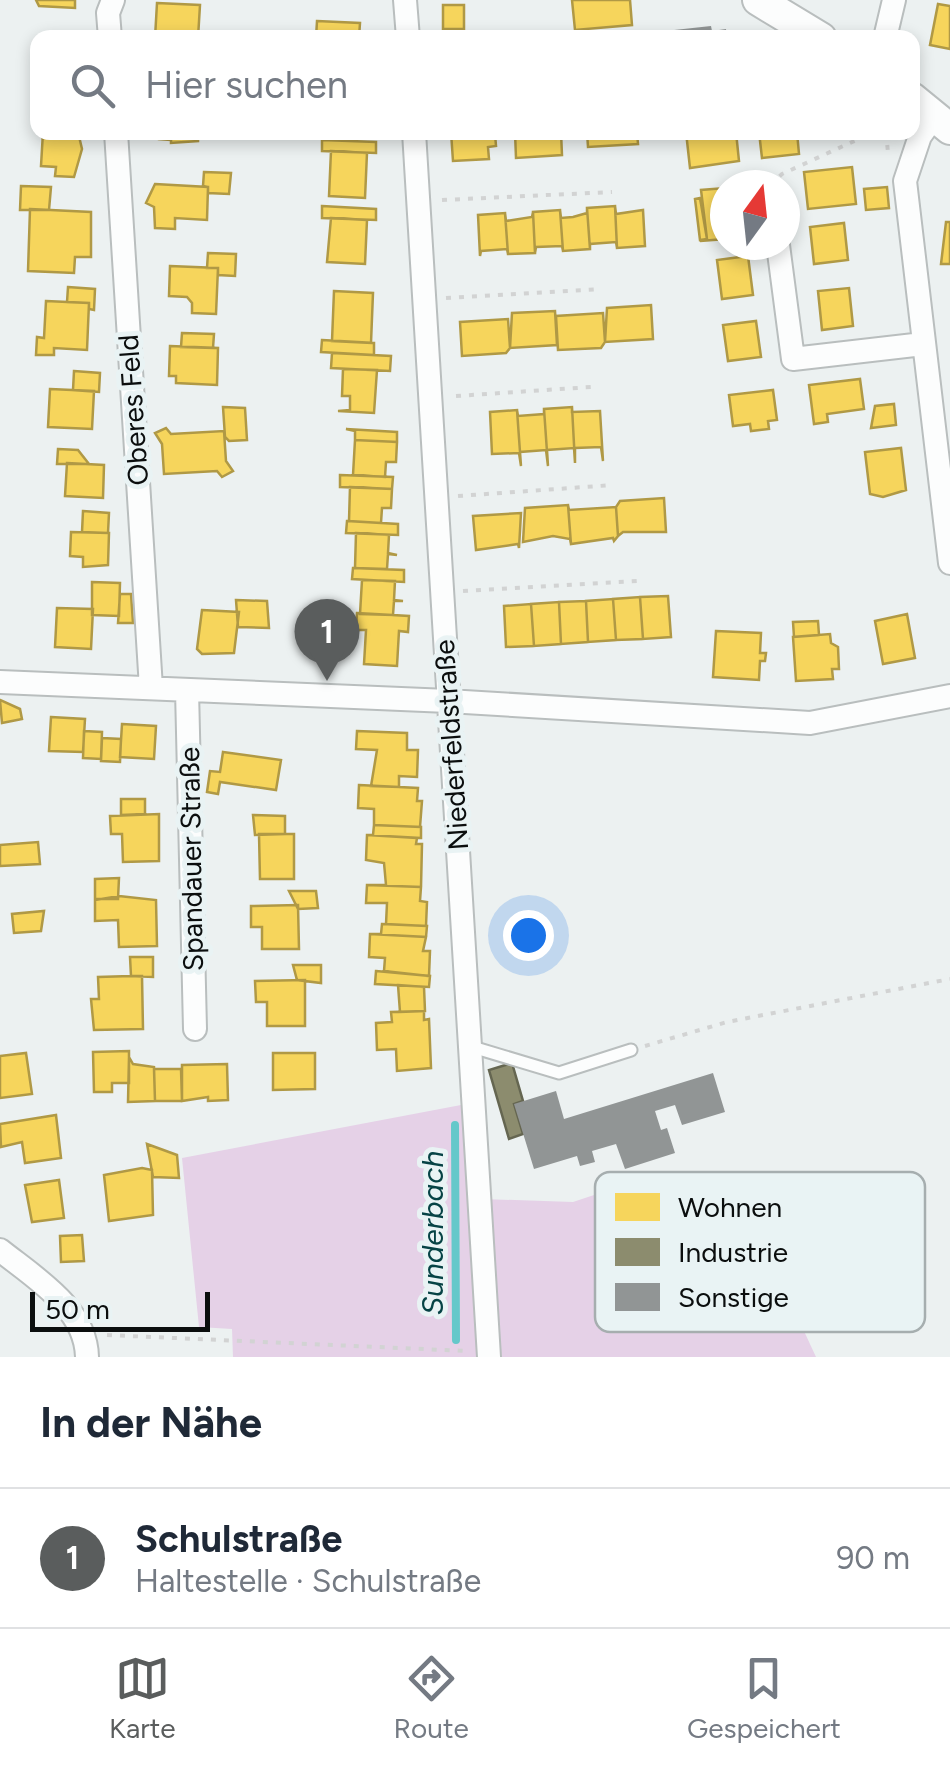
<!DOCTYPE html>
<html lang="de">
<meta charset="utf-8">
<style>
body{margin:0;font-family:Figtree,sans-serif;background:#f6f6f7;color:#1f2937}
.compass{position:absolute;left:710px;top:170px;width:90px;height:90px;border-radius:50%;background:#fff;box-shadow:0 5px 15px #0003;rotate:15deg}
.scale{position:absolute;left:30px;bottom:25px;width:180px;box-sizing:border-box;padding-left:10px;border:5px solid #0b0e0e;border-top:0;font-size:28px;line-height:35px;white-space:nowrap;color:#0b0e0e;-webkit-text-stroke:8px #e9f3f4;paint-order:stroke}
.you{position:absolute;left:528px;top:935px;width:35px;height:35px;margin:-25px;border:8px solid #fff;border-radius:50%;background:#1a73e8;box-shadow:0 0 0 15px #1a73e833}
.badge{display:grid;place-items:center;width:65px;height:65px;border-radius:50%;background:#5a5d5d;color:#fff;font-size:32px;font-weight:700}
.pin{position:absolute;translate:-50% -82px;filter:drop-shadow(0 2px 5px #0008)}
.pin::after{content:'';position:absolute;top:52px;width:35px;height:30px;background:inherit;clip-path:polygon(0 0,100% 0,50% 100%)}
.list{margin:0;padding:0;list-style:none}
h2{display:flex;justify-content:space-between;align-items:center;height:130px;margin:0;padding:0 40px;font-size:42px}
h2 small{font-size:32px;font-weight:400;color:#747a83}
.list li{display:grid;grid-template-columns:65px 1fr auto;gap:30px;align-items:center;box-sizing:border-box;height:140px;padding:0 40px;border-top:2px solid #e0e1e3}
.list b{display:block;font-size:38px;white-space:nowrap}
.list p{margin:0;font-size:32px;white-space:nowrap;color:#747a83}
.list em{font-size:32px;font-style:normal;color:#747a83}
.icon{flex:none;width:55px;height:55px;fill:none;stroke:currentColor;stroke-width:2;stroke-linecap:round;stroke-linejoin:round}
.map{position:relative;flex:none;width:950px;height:1357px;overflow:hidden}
.search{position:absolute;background:#fff;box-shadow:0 5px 15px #0003;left:30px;right:30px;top:30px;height:110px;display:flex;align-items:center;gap:25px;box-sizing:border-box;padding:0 35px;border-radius:20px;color:#747a83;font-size:38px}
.sheet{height:270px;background:#fff}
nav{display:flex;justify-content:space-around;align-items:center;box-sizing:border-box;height:140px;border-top:2px solid #e0e1e3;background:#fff;font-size:28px;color:#747a83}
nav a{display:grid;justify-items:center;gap:5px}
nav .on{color:#5a5d5d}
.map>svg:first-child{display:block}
.green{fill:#e5d1e7}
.homes{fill:#f6d55c;stroke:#b09945;stroke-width:2.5}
.industry{fill:#8c8c6e;stroke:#656651;stroke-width:2.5}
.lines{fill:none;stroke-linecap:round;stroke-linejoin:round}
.stream{stroke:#65c8ca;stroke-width:8}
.building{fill:#919595}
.service-casing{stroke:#b9bebe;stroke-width:15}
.minor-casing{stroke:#b9bebe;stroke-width:26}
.secondary-casing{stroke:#b9bebe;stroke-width:34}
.path{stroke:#d2d3d3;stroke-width:4;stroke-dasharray:5 8;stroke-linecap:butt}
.service{stroke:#fcfdfd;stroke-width:11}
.minor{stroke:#fcfdfd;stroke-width:22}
.secondary{stroke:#fcfdfd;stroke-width:30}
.labels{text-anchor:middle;stroke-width:10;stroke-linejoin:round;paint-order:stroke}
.street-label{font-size:28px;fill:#0b0e0e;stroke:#e9f3f4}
.water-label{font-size:30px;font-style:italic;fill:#064345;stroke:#e9f3f4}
.key{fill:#e9f3f4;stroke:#a6aeaf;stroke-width:2.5}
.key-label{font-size:28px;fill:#0b0e0e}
</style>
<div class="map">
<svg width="950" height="1357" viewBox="0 0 950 1357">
<rect width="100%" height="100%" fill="#ecf1f1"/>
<!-- green -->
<path class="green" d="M461 1105 482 1357H233L232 1329 199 1327 182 1158Z
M636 1181 721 1241 760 1236 816 1357H502L493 1318 482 1199 573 1202Z"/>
<!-- homes -->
<path class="homes" d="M36 0H75V8L39 6Z
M572 0H630L632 25 575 30Z
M157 3 200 5 198 38H155Z
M938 4 950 6V49L930 45Z
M443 5H464V29H443Z
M317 21 360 23 359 38H316Z
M43 132H78L82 149 74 177 55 176 56 167 41 166Z
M159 132H198V141L171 143V140L159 139Z
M451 132 495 134 496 146 488 147 489 159 453 161Z
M515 132H561L562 155 516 158Z
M587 132H637L638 144 588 147Z
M686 132H736L739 161 690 168Z
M759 132H797L799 154 762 158Z
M322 140 376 142V153L322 151Z
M331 151 367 153 365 198 329 196Z
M852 167 856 204 808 209 804 172Z
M204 172 231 173 229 194 208 193V187L203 186Z
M155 184 208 187 207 220 175 218V229L155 228 154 207 146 203Z
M21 186 51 187 49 210H20Z
M887 187 889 208 866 210 864 189Z
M725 188V239L700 241 707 239 701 190Z
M700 198 707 239 700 240 695 199Z
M322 206 376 209V220L322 218Z
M615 206 616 214 643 210 645 246 617 248Z
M615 206 617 248 616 242 590 244V249L587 208Z
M587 208 590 249 563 251 560 210 561 218 573 217 587 213Z
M30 209 91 212V257H75L74 273 28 271Z
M560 210 563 251 562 246 536 247 535 253 533 212Z
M533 212 535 253 508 254 505 213 506 221 532 217Z
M505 213 508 254 507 249 481 251 480 256 478 215Z
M331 218 367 220 365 264 327 262Z
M946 222H950V264H941Z
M844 223 848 260 814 264 810 227Z
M208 253 236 254 235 276 218 275V268H207Z
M748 256 753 295 722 299 717 260Z
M170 266 218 268 216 314 192 313V303L187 297 169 296Z
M68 287 95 289 94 310 89 309V303L67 302Z
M849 288 853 326 822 330 818 291Z
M334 291 373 293 371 343 332 341Z
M46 301 89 303 87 350 54 348V355H36L37 337 44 338Z
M651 305 653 339 605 342 607 308Z
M555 311 557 345 510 348 512 313Z
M603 313 605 342 601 348 558 350 556 316Z
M508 319 510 348 506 353 462 356 460 322Z
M756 321 761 357 728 361 723 325Z
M182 333 214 334 213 348 181 347Z
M322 340 374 343V355L321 352Z
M170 346 218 348 217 385 176 383V376H169Z
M332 353 391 356 390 371 331 368Z
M343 369 377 370 374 413 338 411 350 410V396H342Z
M74 371 100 373 99 392 73 390Z
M860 379 864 409 827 414 828 422 814 424 809 385Z
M50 389 94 391 92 429 48 427Z
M773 390 777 420 768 421 769 429 751 431 750 424 733 426 729 395Z
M894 404 896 425 871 428 875 406Z
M223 407 245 408 247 440 229 441 225 437Z
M572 407V412L600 411 603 461 601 447 575 448V463Z
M572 407 575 463 574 448 547 450 548 466 544 409Z
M544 409 548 466 546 450 520 452 521 466 517 410 518 416 544 414Z
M517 410 521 466 519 453 492 454 490 412Z
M166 428 171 434 224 431 226 461 233 471 222 477 217 471 164 474 162 444 155 433Z
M346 429 397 432V442L355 440V431Z
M355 440 397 442 396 462H386L385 477 353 475Z
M901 448 906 490 883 497 870 494 865 452Z
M58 449 78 450 89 464H57Z
M67 463 104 465 103 498 65 496Z
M340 475 393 477 392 489 340 487Z
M350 487 392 489 391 508H382L381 523 349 521Z
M664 498 666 532H623L618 536 616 507 620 501Z
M568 505 569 510 616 507 618 536 614 541 613 538 571 544Z
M568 505 571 544 570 539 553 536 523 542 525 508Z
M83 511 109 513 108 533 82 532Z
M521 513 519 548 518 544 476 550 473 516Z
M347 521 398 524V535L346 533Z
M71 532 109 533 108 565 83 567V557L70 556Z
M356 533 389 535 388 553 397 555 388 554 387 569 355 568Z
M353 568 404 570V582L352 579Z
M362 580 395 581 394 600 403 601H394L393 615 360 614Z
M92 582 120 583 119 616 92 615Z
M120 594H131L133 623H118Z
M668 596 671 637 643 639 640 597Z
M640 597 643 639 616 640 613 599Z
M613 599 616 640 588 642 586 601Z
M236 600 267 601 269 628 238 627Z
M586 601 588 642 561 644 559 602Z
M559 602 561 644 534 646 531 604Z
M531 604 534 646 506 647 504 606Z
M57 608 93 609 91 649 55 647Z
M202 610 239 612 234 653 202 654 197 649Z
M357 613 409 616 408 632 399 631 397 666 364 664 366 630H356Z
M907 614 915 658 883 664 875 621Z
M818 621 819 635 794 637 793 622Z
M716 631 761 633 760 653H766L765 661H760L759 680 713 677Z
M830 634 831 643 838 647 839 669H832L833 679 796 681 793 637Z
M0 700 20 709 22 719 2 723Z
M51 717 85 719 83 752 49 751Z
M122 724 156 726 154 759 120 757Z
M84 731 102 732 101 759 83 758Z
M357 731 407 733V750H418L417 777 399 776V787L371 786 377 750 356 749Z
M102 738 121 739 120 762 101 761Z
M223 752 281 760 276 790 220 782 218 794 207 792 210 771 220 772Z
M359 785 418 788 417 801H422L420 827 374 825V809L358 808Z
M121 799H145V814L121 815Z
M159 814V861L123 862 122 834H111L110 816Z
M253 815 285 816V834L255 835Z
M374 825 421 827V838L367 835H373Z
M259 834H294V879H260Z
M367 835 417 838 416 844H422L421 887 367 885H386L384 863 366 860Z
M38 842 40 864 0 866V845Z
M119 878 118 899H95V879Z
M367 885 421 887 420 901 427 902 426 926 386 924 387 903H366Z
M289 891H316L318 908 298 909Z
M119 896 156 900 157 946 119 947 118 920 95 921V900Z
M298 905 299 949H262V927H251V906Z
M44 911 41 931 14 933 12 914Z
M382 924 427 926 426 937 370 934H381Z
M370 934 426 937 423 951H430L429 976 384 971 385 958 369 957Z
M130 957H153V977L131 976Z
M293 965H321V983L297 980Z
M376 971 430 976 429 987 375 984Z
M131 976H142L143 1029 94 1030 91 999H99L98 977Z
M305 980V1026H267V1002H256L255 981Z
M398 985 424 987 425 1011 400 1012Z
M424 1011V1020L429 1019 431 1068 397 1071 396 1049 377 1050 376 1023 392 1022 391 1012Z
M129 1051V1083H112V1092H94L93 1052Z
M26 1053 32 1094 0 1098V1056Z
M273 1053H315V1089L273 1090Z
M129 1057 133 1064 154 1067 155 1101 128 1102Z
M227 1064 228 1100 208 1101V1097L182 1101V1065Z
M154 1069H181L182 1101H155Z
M56 1115 61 1158 25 1163 22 1142 1 1147 0 1124Z
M147 1144 177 1155 179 1178 153 1177Z
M142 1168 152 1170 153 1215 109 1221 104 1175Z
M59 1180 64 1218 32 1222 25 1185Z
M82 1235 84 1261 61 1262 60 1236Z"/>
<!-- industry -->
<path class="industry" d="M512 1063 523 1101 514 1104 523 1134 509 1139 489 1070Z"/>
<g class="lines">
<!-- stream -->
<path class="stream" d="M455 1125 456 1340"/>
</g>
<!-- building -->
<path class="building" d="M711 26 712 31 726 29 727 38H666L665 31Z
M713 1073 725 1112 682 1125 675 1105 655 1111 661 1130 667 1128 675 1153 625 1169 616 1144 592 1151 595 1162 580 1166 577 1156 534 1169 514 1104 556 1091 564 1119Z"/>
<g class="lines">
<!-- service casing -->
<g class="service-casing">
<path id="service" d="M469 1046 559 1073 631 1050"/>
</g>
<!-- minor casing -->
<g class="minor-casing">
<path id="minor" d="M405 0 408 38
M110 38 108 13 113 0
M885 38 894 0
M935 115 920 136 905 181 950 563
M116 132 151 688
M414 132 489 1357
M778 245 793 359 923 344
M0 682 448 701 810 723 950 696
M187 690 195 1029
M0 1250C35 1278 86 1308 87 1357"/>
</g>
<!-- secondary casing -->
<g class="secondary-casing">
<path id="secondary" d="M758 0 821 38
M912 98 950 129"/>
</g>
<!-- path -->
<path class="path" d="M886 132 888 153
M770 185 782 174 874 132
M442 200 612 192
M446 298 601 289
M456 396 591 387
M458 496 613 485
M463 591 638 581
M645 1046 727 1022 950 979
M107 1335 467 1351"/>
<!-- service -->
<use href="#service" class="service"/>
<!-- minor -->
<use href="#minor" class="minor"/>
<!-- secondary -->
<use href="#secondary" class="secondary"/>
</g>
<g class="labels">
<!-- street labels -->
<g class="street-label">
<text transform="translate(133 410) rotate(-94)" y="10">Oberes Feld</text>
<text transform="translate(451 745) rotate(-94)" y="10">Niederfeldstraße</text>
<text transform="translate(191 859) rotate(-91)" y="10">Spandauer Straße</text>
</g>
<!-- water labels -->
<g class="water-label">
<text transform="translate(433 1233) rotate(-90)" y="10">Sunderbach</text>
</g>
</g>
<!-- legend -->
<rect x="595" y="1172" width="330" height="160" rx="15" class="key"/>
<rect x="615" y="1193" width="45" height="28" fill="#f6d55c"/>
<rect x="615" y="1238" width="45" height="28" fill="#8c8c6e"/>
<rect x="615" y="1283" width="45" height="28" fill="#919595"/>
<g class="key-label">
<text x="678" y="1217">Wohnen</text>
<text x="678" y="1262">Industrie</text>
<text x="678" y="1307">Sonstige</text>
</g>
</svg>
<svg class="compass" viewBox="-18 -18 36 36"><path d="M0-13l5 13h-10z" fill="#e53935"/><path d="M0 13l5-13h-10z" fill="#747a83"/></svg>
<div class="scale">50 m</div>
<div class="you"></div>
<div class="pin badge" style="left:327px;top:681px">1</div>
<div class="search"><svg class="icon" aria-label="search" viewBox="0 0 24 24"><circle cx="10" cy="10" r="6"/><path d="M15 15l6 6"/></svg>Hier suchen</div>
</div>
<section class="sheet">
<h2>In der Nähe<small></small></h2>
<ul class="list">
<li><span class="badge">1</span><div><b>Schulstraße</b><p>Haltestelle · Schulstraße</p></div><em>90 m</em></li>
</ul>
</section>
<nav>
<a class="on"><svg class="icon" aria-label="map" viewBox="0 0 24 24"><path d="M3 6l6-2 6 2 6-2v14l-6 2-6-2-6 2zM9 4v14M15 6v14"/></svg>Karte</a>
<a><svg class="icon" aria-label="directions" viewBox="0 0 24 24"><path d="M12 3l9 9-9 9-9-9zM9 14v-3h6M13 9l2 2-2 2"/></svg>Route</a>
<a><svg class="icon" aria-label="saved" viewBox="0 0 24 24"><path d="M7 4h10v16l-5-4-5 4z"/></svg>Gespeichert</a>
</nav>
